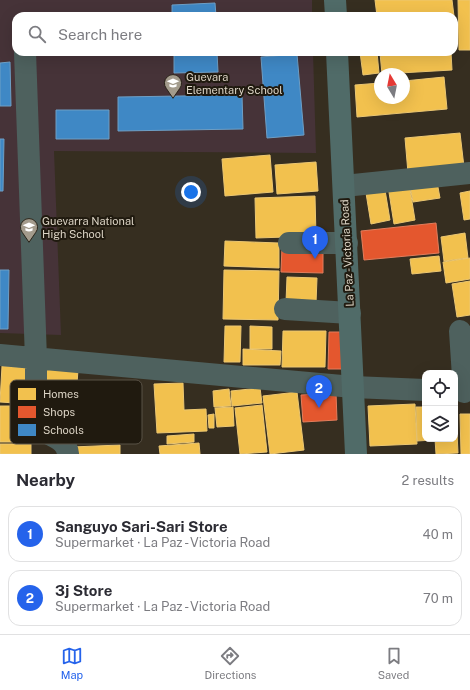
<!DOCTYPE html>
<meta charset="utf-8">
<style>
body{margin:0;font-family:"Public Sans",sans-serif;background:#f7f7f7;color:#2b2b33}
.controls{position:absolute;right:12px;bottom:12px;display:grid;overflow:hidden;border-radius:8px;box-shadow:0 4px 16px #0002}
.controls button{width:36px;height:36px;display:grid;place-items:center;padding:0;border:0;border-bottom:1px solid #e1e1e2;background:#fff;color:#2b2b33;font:20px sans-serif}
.compass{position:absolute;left:374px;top:68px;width:36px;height:36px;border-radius:50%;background:#fff;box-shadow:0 4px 16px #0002;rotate:350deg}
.you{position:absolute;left:191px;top:192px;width:14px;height:14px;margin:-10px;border:3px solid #fff;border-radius:50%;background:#1a73e8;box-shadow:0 0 0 6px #1a73e833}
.badge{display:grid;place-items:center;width:26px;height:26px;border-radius:50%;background:#2563eb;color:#fff;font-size:13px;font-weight:700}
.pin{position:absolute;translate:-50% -33px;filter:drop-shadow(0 1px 2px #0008)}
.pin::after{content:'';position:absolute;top:21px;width:14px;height:12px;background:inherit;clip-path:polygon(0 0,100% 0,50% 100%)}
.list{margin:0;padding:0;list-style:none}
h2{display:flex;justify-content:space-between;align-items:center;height:52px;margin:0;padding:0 16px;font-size:17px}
h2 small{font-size:13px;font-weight:400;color:#7c7c81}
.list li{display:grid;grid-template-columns:26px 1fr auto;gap:12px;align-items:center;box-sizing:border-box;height:56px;margin:0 8px 8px;padding:0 8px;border:1px solid #e1e1e2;border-radius:12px}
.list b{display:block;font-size:15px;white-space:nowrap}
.list p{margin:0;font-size:13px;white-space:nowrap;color:#7c7c81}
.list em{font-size:13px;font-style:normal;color:#7c7c81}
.icon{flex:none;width:22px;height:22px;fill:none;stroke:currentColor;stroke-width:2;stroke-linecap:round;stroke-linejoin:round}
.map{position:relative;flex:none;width:470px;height:454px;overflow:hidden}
.search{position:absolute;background:#fff;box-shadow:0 4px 16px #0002;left:12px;right:12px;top:12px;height:44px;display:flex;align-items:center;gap:10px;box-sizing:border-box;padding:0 14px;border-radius:12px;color:#7c7c81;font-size:15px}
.sheet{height:180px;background:#fff}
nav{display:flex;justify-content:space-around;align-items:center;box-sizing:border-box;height:56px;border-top:1px solid #e1e1e2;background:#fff;font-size:11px;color:#7c7c81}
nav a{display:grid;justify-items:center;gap:2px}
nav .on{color:#2563eb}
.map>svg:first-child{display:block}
.education{fill:#463338}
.homes{fill:#f2c14e;stroke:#ecc772}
.shops{fill:#e4572e;stroke:#e27d5c}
.schools{fill:#3f88c5;stroke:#6e9fc5}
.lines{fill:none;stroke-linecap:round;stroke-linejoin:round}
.minor{stroke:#4e615e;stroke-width:22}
.major{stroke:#506b68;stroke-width:22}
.labels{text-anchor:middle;stroke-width:4;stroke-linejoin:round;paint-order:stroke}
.poi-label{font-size:11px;fill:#ddd5c6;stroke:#201a0f;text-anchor:start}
.street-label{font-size:11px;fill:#ddd5c6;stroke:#201a0f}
.key{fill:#201a0f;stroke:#595246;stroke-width:1}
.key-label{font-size:11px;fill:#ddd5c6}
</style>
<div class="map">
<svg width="470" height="454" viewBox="0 0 470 454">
<rect width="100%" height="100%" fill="#362e20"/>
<!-- education -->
<path class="education" d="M0 0H312V16H16V52H313L316 153 54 151 61 335 0 333Z"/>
<!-- homes -->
<path class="homes" d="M375 0H452L454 16H377Z
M458 0H470V50H459Z
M360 52H377L379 73 363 75Z
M395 52H451L452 70 382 74 380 53Z
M444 77 447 109 357 117 355 85 380 83V98H404V81Z
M460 133 464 167 408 173 405 138Z
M270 155 273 192 225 196 222 159Z
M316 162 318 191 277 194 275 165Z
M437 182 440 198 413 202 410 186Z
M409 183 415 220 394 224 388 186Z
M385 190 390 220 371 224 366 193Z
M470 191V219L464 220 460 193Z
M315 196 316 236 256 238 255 198Z
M465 233 468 258 444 261 441 237Z
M225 241 279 243V268L224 266Z
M439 256 441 271 412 274 410 259Z
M470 258V279L446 283 443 262Z
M224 270 279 271 278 320 223 319Z
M287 277 317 278 316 303 286 302Z
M470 281V315L457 317 452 284Z
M225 326H241L240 362H224Z
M250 326 272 327V349H250Z
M283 331H326L325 367H282Z
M243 349 281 351 280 365H243Z
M2 366 32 368 30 404 0 402Z
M40 367 78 370 76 397 38 395Z
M183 383 184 410 206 409 207 431 157 433 154 384Z
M260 388 262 403 232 406 231 391Z
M229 389 231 406 214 407 213 391Z
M297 392 304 450 270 454 263 396Z
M415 404 417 444 370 446 368 406Z
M262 405 267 452 240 454 235 408Z
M0 406H30V442H0Z
M233 407 234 426 217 427 215 408Z
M416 407H425V439H433V440L417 441Z
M455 413H456L458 453 436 454 435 439H455Z
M214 414V428H209L208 415Z
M460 414H470V454H461Z
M194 434V442L167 444V436Z
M199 443 200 454H160L159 446Z
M0 444H31V454H0Z
M120 445V454H72V447Z"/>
<!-- shops -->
<path class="shops" d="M436 223 439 253 364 260 361 231Z
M282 247 323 248V273L281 272Z
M329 332H342V369H328Z
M336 393 337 420 303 422 301 395Z"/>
<!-- schools -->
<path class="schools" d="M215 3 216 16H172V5Z
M174 52H217L218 72 174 73Z
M297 54 304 135 267 138 261 57Z
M10 62 11 106H0V63Z
M242 95 243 129 118 131V97Z
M56 110H109V139H56Z
M0 139H4L3 191H0Z
M0 270H9L8 329H0Z"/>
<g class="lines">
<!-- minor -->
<path class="minor" d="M25 52 36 359V421C42 438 66 434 68 454
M344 186 470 173
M289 243H347
M285 309 350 313
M460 331 464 392
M0 355 353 387 425 390"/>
<!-- major -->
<path class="major" d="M335 0 336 16
M337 52 356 454"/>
</g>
<!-- icons -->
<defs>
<g id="school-pin" transform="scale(0.9)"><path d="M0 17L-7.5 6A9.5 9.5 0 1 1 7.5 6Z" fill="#a39b8c" stroke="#201a0f"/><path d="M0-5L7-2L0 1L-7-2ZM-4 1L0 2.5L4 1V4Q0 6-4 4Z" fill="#fff"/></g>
</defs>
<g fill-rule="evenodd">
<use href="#school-pin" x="173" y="83"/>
<use href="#school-pin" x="29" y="227"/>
</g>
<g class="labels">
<!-- poi labels -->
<g class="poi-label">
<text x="186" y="81">Guevara<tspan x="186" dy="13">Elementary School</tspan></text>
<text x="42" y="225">Guevarra National<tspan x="42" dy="13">High School</tspan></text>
</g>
<!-- street labels -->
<g class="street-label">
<text transform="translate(347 253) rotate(-93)" y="4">La Paz - Victoria Road</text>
</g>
</g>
<!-- legend -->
<rect x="10" y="380" width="132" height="64" rx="6" class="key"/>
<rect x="18" y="388" width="18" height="12" fill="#f2c14e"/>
<rect x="18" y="406" width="18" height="12" fill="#e4572e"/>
<rect x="18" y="424" width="18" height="12" fill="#3f88c5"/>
<g class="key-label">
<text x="43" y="398">Homes</text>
<text x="43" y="416">Shops</text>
<text x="43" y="434">Schools</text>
</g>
</svg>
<div class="controls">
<button><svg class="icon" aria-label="locate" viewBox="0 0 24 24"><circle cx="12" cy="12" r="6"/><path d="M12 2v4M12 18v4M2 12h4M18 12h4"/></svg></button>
<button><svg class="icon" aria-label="layers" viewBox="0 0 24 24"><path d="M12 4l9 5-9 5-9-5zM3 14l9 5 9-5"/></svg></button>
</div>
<svg class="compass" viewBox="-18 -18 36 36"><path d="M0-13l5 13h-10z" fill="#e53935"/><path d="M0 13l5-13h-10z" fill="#7c7c81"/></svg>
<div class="you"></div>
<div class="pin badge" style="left:315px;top:259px">1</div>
<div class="pin badge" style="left:319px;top:408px">2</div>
<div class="search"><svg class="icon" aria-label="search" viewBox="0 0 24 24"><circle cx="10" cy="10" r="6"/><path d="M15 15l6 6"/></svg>Search here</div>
</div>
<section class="sheet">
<h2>Nearby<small>2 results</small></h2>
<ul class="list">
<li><span class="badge">1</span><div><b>Sanguyo Sari-Sari Store</b><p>Supermarket · La Paz - Victoria Road</p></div><em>40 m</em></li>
<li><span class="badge">2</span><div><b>3j Store</b><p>Supermarket · La Paz - Victoria Road</p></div><em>70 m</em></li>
</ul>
</section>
<nav>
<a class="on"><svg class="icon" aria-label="map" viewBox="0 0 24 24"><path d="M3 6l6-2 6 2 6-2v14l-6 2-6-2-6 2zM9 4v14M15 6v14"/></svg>Map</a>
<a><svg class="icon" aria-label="directions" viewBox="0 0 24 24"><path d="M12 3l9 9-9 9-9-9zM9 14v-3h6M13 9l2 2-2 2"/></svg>Directions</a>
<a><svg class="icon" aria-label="saved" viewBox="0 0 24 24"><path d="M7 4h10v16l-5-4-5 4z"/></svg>Saved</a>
</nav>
